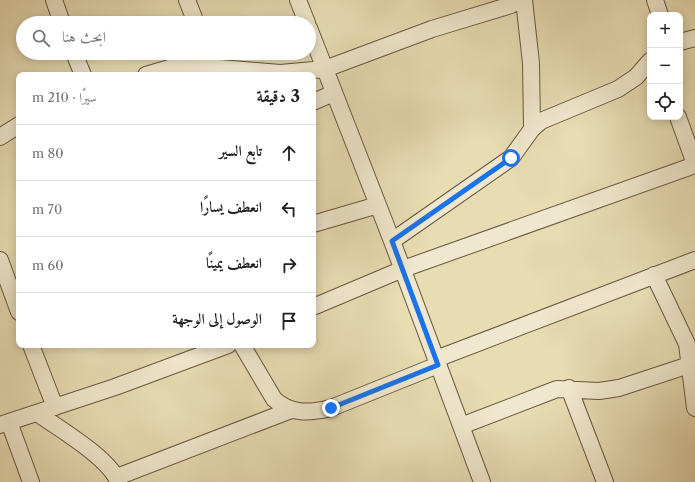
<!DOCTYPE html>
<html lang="ar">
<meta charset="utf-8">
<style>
body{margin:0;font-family:"Libre Caslon Text",Amiri,serif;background:#f6f6f6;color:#202124;direction:rtl}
.controls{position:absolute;right:12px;top:12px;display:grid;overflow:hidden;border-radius:8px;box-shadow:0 2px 10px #0003}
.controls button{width:36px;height:36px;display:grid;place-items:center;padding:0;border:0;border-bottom:1px solid #e0e0e0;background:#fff;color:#202124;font:20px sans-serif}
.stop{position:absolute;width:12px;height:12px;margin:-9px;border:3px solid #1a73e8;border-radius:50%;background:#fff}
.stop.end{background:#1a73e8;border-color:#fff;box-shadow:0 1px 4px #0008}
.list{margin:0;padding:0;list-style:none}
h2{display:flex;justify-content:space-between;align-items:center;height:52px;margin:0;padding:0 16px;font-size:17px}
h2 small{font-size:13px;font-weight:400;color:#757577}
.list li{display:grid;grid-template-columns:26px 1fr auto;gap:12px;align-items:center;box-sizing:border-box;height:56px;padding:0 16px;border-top:1px solid #e0e0e0}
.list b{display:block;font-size:15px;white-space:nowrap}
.list em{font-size:13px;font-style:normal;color:#757577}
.icon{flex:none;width:22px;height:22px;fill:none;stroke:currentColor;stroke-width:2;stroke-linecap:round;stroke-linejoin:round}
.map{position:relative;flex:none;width:695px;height:482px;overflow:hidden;direction:ltr}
.search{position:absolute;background:#fff;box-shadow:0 2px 10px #0003;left:16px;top:16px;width:300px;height:44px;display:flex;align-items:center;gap:10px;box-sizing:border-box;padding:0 14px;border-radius:22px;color:#757577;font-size:15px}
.panel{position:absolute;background:#fff;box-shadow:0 2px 10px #0003;left:16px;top:72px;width:300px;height:276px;border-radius:8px;direction:rtl}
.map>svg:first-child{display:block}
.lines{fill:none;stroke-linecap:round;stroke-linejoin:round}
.minor-casing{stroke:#67573f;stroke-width:18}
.minor{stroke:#f0e8ce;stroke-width:16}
.route{stroke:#1a73e8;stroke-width:5}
</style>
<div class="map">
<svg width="695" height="482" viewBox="0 0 695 482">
<rect width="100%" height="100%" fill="#e8dcb3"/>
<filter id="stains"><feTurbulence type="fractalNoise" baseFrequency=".005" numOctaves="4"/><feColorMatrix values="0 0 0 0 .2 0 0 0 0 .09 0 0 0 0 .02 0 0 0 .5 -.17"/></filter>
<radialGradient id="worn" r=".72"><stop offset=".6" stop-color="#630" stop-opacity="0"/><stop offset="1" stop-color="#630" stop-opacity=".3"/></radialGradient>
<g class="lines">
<!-- minor casing -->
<g class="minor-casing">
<path id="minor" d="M54 0 62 23
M187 0 196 23
M298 0 307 23
M524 0 531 63 532 129
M655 0 660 15
M309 28 392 241 482 482
M680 42 695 38
M74 53 83 75
M146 75 173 67 195 66 280 73 325 69 432 29 511 5 519 0
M313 102 334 93
M678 117 695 164
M0 137 19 125
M313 224 378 205
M392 241 511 158 532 129 541 121 618 89 636 77 650 61
M0 260 19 312
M654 275 687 344 695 408
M313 307 403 269 695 165
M31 345 55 407
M242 345 274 399C291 415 310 413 331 408L438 365
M436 359 695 260
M569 388 605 482
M37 413C58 428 111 459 118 482
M9 422 31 482
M0 425 115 387 228 345
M461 426 557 389 599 391 619 388 695 363
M117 477 291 410"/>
</g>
<!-- minor -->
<use href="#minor" class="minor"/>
</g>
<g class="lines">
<!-- route -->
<path class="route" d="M331 408 438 365 392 241 511 158"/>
</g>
<rect width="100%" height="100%" filter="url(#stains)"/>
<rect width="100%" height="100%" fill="url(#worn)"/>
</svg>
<div class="controls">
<button>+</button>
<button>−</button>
<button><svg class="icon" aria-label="locate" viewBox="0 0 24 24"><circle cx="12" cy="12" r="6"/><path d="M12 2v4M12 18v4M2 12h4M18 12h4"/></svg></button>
</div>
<div class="stop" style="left:511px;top:158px"></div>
<div class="stop end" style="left:331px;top:408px"></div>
<div class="search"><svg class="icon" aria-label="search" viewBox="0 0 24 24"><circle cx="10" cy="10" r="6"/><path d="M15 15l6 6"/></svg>ابحث هنا</div>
<section class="panel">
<h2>3 دقيقة<small>سيرًا · 210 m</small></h2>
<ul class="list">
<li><svg class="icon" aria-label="ahead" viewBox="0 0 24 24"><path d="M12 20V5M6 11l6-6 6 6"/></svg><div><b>تابع السير</b></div><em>80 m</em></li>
<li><svg class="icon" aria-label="left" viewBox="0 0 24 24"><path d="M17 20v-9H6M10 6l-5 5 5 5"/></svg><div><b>انعطف يسارًا</b></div><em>70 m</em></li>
<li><svg class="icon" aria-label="right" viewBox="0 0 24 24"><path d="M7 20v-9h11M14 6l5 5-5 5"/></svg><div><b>انعطف يمينًا</b></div><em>60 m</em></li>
<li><svg class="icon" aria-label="arrive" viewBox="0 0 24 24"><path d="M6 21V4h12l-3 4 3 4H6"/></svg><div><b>الوصول إلى الوجهة</b></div></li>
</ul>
</section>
</div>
